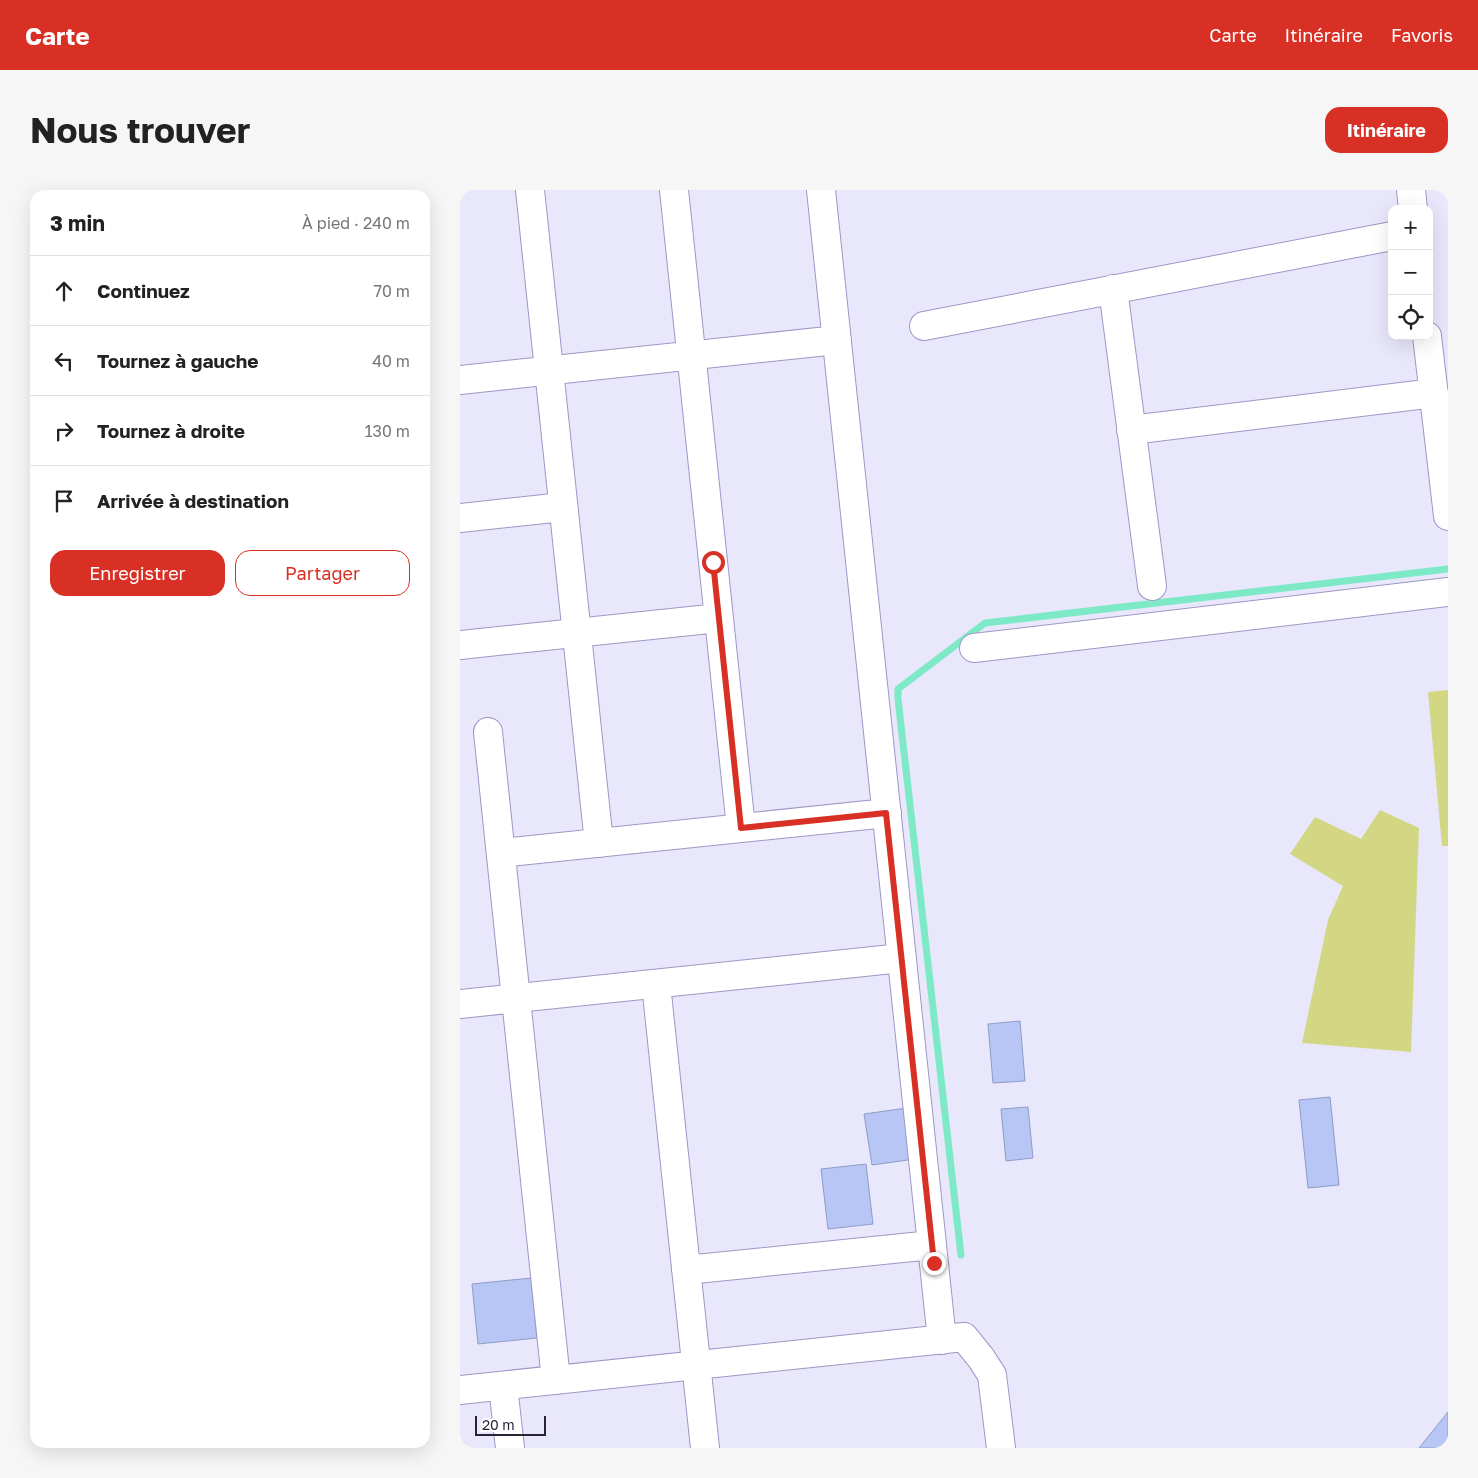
<!DOCTYPE html>
<html lang="fr">
<meta charset="utf-8">
<style>
body{margin:0;font-family:"Golos Text",sans-serif;background:#f6f6f6;color:#222}
.controls{position:absolute;right:15px;top:15px;display:grid;overflow:hidden;border-radius:10px;box-shadow:0 5px 20px #0002}
.controls button{width:45px;height:45px;display:grid;place-items:center;padding:0;border:0;border-bottom:1px solid #e0e0e0;background:#fff;color:#222;font:25px sans-serif}
.scale{position:absolute;left:15px;bottom:12px;width:71px;box-sizing:border-box;padding-left:5px;border:2px solid #272437;border-top:0;font-size:14px;line-height:18px;white-space:nowrap;color:#272437;-webkit-text-stroke:4px #fff;paint-order:stroke}
.stop{position:absolute;width:15px;height:15px;margin:-11px;border:4px solid #d93025;border-radius:50%;background:#fff}
.stop.end{background:#d93025;border-color:#fff;box-shadow:0 1px 5px #0008}
.list{margin:0;padding:0;list-style:none}
h2{display:flex;justify-content:space-between;align-items:center;height:65px;margin:0;padding:0 20px;font-size:21px}
h2 small{font-size:16px;font-weight:400;color:#767676}
.list li{display:grid;grid-template-columns:32px 1fr auto;gap:15px;align-items:center;box-sizing:border-box;height:70px;padding:0 20px;border-top:1px solid #e0e0e0}
.list b{display:block;font-size:19px;white-space:nowrap}
.list em{font-size:16px;font-style:normal;color:#767676}
.actions{display:flex;gap:10px;padding:15px 20px}
.actions a{flex:1;padding:11px 0;border:1px solid #d93025;border-radius:15px;text-align:center;font-size:18px;color:#d93025}
.actions .main{background:#d93025;color:#fff}
.icon{flex:none;width:28px;height:28px;fill:none;stroke:currentColor;stroke-width:2;stroke-linecap:round;stroke-linejoin:round}
.map{position:relative;flex:none;width:988px;height:1258px;overflow:hidden;border-radius:15px}
header{display:flex;align-items:center;gap:30px;box-sizing:border-box;height:70px;padding:0 25px;background:#d93025;color:#fff}
header strong{font-size:24px}
nav{display:flex;gap:28px;margin-inline-start:auto;font-size:18px}
.intro{display:flex;align-items:center;justify-content:space-between;box-sizing:border-box;height:120px;padding:0 30px}
h1{margin:0;font-size:35px}
.button{padding:12px 22px;border-radius:15px;background:#d93025;color:#fff;font-size:18px;font-weight:700}
main{display:flex;gap:30px;padding:0 30px}
aside{flex:1;background:#fff;border-radius:15px;box-shadow:0 5px 20px #0002}
.map>svg:first-child{display:block}
.green{fill:#d3d783}
.lines{fill:none;stroke-linecap:round;stroke-linejoin:round}
.stream{stroke:#7ee9c7;stroke-width:7}
.building{fill:#b7c6f4;stroke:#8d9cc9}
.minor-casing{stroke:#9e97c6;stroke-width:30}
.minor{stroke:#fff;stroke-width:28}
.route{stroke:#d93025;stroke-width:6}
</style>
<header>
<strong>Carte</strong>
<nav><a>Carte</a><a>Itinéraire</a><a>Favoris</a></nav>
</header>
<div class="intro"><h1>Nous trouver</h1><a class="button">Itinéraire</a></div>
<main>
<aside>
<h2>3 min<small>À pied · 240 m</small></h2>
<ul class="list">
<li><svg class="icon" aria-label="ahead" viewBox="0 0 24 24"><path d="M12 20V5M6 11l6-6 6 6"/></svg><div><b>Continuez</b></div><em>70 m</em></li>
<li><svg class="icon" aria-label="left" viewBox="0 0 24 24"><path d="M17 20v-9H6M10 6l-5 5 5 5"/></svg><div><b>Tournez à gauche</b></div><em>40 m</em></li>
<li><svg class="icon" aria-label="right" viewBox="0 0 24 24"><path d="M7 20v-9h11M14 6l5 5-5 5"/></svg><div><b>Tournez à droite</b></div><em>130 m</em></li>
<li><svg class="icon" aria-label="arrive" viewBox="0 0 24 24"><path d="M6 21V4h12l-3 4 3 4H6"/></svg><div><b>Arrivée à destination</b></div></li>
</ul>
<div class="actions"><a class="main">Enregistrer</a><a>Partager</a></div>
</aside>
<div class="map">
<svg width="988" height="1258" viewBox="0 0 988 1258">
<rect width="100%" height="100%" fill="#e9e7fb"/>
<!-- green -->
<path class="green" d="M988 500V656H982L968 502Z
M920 620 959 638 951 862 842 853 868 730 883 696 830 664 855 627 901 649Z"/>
<g class="lines">
<!-- stream -->
<path class="stream" d="M501 1065 438 509V499L525 433 988 379"/>
</g>
<!-- building -->
<path class="building" d="M560 831 565 891 533 893 528 834Z
M870 907 879 995 848 998 839 910Z
M568 917 573 968 546 971 541 919Z
M447 918 455 969 412 975 404 924Z
M406 974 413 1034 368 1039 361 979Z
M71 1088 77 1148 18 1154 12 1094Z
M988 1222V1258H959Z"/>
<g class="lines">
<!-- minor casing -->
<g class="minor-casing">
<path id="minor" d="M70 0 139 653
M214 0 281 638
M361 0 482 1150
M951 0 953 19
M653 99 692 396
M464 136 932 46
M967 146 988 326
M0 190 377 150
M671 240 974 203
M0 328 103 317
M0 455 259 428
M514 458 988 402
M28 542 96 1190
M41 663 427 623
M196 794 245 1258
M0 814 442 768
M226 1080 472 1055
M43 1196 50 1258
M0 1200 504 1147 521 1168 532 1185 541 1258"/>
</g>
<!-- minor -->
<use href="#minor" class="minor"/>
</g>
<g class="lines">
<!-- route -->
<path class="route" d="M253 372 281 638 426 623 474 1073"/>
</g>
</svg>
<div class="controls">
<button>+</button>
<button>−</button>
<button><svg class="icon" aria-label="locate" viewBox="0 0 24 24"><circle cx="12" cy="12" r="6"/><path d="M12 2v4M12 18v4M2 12h4M18 12h4"/></svg></button>
</div>
<div class="scale">20 m</div>
<div class="stop" style="left:253px;top:372px"></div>
<div class="stop end" style="left:474px;top:1073px"></div>
</div>
</main>
